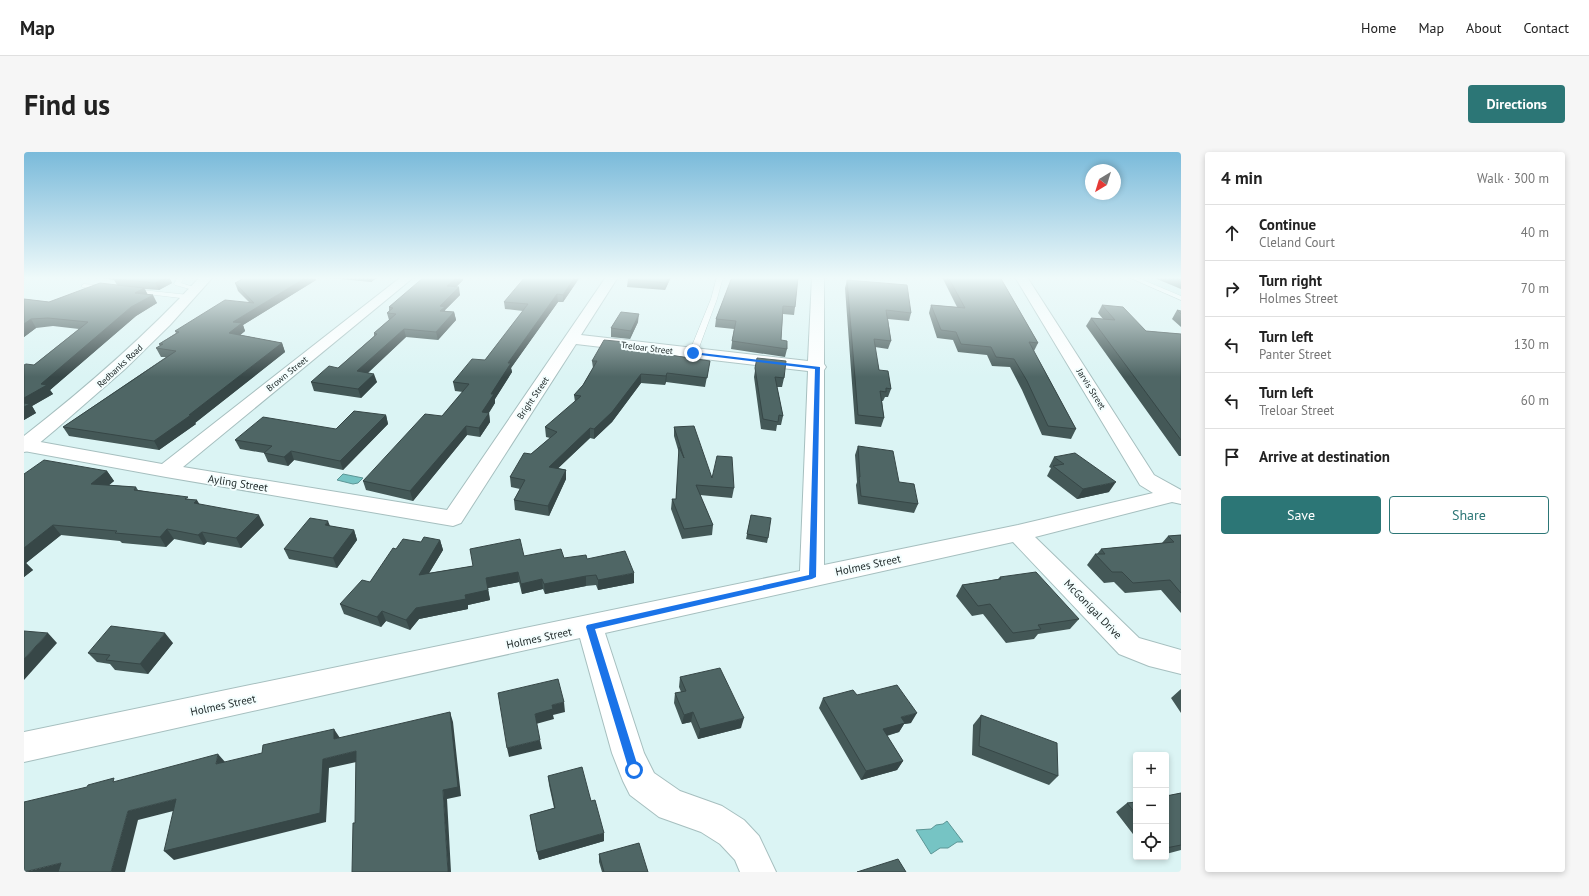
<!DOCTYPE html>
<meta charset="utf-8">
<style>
body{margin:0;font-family:"PT Sans",sans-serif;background:#f6f6f6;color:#222}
.controls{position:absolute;right:12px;bottom:12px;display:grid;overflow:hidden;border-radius:4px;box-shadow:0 2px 6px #0003}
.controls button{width:36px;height:36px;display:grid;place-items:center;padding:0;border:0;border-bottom:1px solid #e0e0e0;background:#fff;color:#222;font:20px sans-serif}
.compass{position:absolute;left:1061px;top:12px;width:36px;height:36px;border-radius:50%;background:#fff;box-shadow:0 2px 6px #0003;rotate:218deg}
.stop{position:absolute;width:12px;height:12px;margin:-9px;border:3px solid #1a73e8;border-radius:50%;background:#fff}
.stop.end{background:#1a73e8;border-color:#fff;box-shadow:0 1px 4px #0008}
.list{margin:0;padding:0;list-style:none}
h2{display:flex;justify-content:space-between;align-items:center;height:52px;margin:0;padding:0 16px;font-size:17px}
h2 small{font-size:13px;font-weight:400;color:#767676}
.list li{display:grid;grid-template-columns:26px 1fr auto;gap:12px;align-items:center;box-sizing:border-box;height:56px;padding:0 16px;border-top:1px solid #e0e0e0}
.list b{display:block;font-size:15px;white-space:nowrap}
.list p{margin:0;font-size:13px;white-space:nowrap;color:#767676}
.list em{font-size:13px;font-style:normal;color:#767676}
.actions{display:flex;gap:8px;padding:12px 16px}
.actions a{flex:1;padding:9px 0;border:1px solid #2c7676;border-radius:4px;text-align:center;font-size:14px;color:#2c7676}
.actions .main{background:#2c7676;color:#fff}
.icon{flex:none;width:22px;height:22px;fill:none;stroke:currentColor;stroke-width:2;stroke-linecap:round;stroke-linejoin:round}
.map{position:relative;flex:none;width:1157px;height:720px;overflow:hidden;border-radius:4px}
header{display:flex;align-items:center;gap:24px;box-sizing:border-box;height:56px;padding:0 20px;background:#fff;border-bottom:1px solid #e0e0e0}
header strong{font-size:19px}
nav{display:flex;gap:22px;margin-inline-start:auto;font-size:14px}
.intro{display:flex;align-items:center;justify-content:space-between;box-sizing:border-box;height:96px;padding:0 24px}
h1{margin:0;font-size:28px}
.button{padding:10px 18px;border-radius:4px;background:#2c7676;color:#fff;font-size:14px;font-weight:700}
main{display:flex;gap:24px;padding:0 24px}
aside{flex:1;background:#fff;border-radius:4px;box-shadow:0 2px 6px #0003}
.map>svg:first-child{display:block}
.built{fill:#c8ebeb}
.water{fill:#76c4c4;stroke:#5c9696}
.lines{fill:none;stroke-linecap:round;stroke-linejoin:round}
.lane-casing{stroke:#a6bfbf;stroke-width:1}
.street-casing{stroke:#a6bfbf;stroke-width:2}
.secondary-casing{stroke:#a6bfbf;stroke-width:2}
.lane{fill:#fff;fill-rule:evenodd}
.street{fill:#fff;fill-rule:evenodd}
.secondary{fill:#fff;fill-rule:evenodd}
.wall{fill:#445857}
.shaded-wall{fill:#374747}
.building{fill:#4f6665;stroke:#374747}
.route{fill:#1a73e8}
.labels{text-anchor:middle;stroke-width:4;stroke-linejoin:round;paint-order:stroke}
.far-street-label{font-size:9px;fill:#212b2b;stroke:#f4fefe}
.street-label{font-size:11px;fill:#212b2b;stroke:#f4fefe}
</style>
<header>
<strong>Map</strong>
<nav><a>Home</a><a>Map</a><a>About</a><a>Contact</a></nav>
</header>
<div class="intro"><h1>Find us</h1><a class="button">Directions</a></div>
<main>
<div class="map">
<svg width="1157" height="720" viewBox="0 0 1157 720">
<rect width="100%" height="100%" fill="#dbf4f4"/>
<!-- built -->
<path class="built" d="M1105 125H1157V148Z"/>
<!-- water -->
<path class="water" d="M319 322 339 326 334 331 329 332 313 328Z
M923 669 939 690H933L924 696H916L907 702 892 678 907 677 912 673 919 672Z"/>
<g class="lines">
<!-- lane casing -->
<g class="lane-casing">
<path id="lane" d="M154 125H160L157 131 176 137 173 139 151 133 150 132Z
M693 125H699L693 147 673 201 666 203 665 201 687 147Z
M1104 125H1112L1157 144V148Z
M60 132 81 134 84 136 81 138 58 135V133Z
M108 137 165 143 168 145 165 147 106 140V138Z"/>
</g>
<!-- street casing -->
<g class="street-casing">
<path id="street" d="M377 125H390L159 315 423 358 582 125H594L557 183 784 209 788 125H800V212L802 215 800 218V413L994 373 1129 341 1116 333 1113 328 991 125H1003L1130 323 1157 338V352L1148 350 1011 385 1115 486 1157 498V522L1125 514 1095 502 989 390 581 481 620 601 630 621 656 639 698 654 720 668 735 684 752 720H716L711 708 696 692 677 680 635 665 606 643 599 629 588 601 556 486 0 610V580L776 419 784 219 552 192 437 371 429 374 142 325 0 299V287L138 312Z"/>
</g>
<!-- secondary casing -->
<g class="secondary-casing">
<path id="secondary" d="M176 125H189L146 173 101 217 31 278 7 298 0 300V284C63 235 122 183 176 125Z"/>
</g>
<!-- lane -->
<use href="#lane" class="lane"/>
<!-- street -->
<use href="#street" class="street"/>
<!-- secondary -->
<use href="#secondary" class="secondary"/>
</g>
<!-- wall -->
<path class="wall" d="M72 125H145L148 131 135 138 121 137 124 143 133 151 112 164 26 238 29 242 8 254 12 261 0 268V213H10L55 177 29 174 12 176 0 185V147L25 150 93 133 90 128Z
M222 125H291L292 128 219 173 221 179 216 183 258 191 261 200 171 271 172 272 135 298 45 284 39 275 142 205H137L132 196 136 194 135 192 152 181 151 179 225 150 214 139 211 131Z
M306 125H354L347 130 306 126Z
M406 125H438L439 128 432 135 436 143 421 158V159L430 160 432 168 414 188 382 185 344 221 353 230 337 246 290 239 287 230 314 216 350 184V181L365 168 363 161 365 159V155Z
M556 125 539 150H534L487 216 488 220 471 247V251L465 261 466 270 456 285 443 283 389 349 342 338 339 329 418 264 439 240 431 239 429 230 461 208 499 159 481 157 480 150Z
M605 125H647L641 138 603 135 604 127Z
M708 125 771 155 770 163 759 162 757 188 763 197 761 205 707 197 710 177 691 175 692 167Z
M918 125H976L1014 191 1010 199 1052 277 1047 287 1018 283 998 238 986 215 968 214 963 203 934 200 929 188 913 186 905 161 907 153 933 155Z
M1128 125H1157V137Z
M823 128 887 161 885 169 864 167 867 189 864 197 851 195 855 218 867 237 864 245H861L859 249H858L860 266 857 275 831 272 821 136Z
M1078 153 1122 179 1157 182V304H1155L1062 174 1067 166 1079 167 1074 161Z
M1153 158 1157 159V175L1148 167Z
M614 170 606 187 587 185V176Z
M601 196 686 209 681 235 642 230 641 233 617 231 588 270 570 287 566 286 534 316 542 318V327L525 364 491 358 490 348 496 337 487 335 486 325 507 302 526 286 522 285 521 275 551 250 550 243 559 233 569 216 568 209Z
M733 206 760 226 758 235H753L759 264 757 273H753L752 279 737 277 730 225Z
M362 263 364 272 319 318 270 308 264 314 244 310 240 301 216 297 211 288 312 277Z
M650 275 688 326 710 336 708 346 676 343 689 373 688 383 658 387 647 357 648 347H652L655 301 650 284Z
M834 294 875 330 894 352 890 361 834 352 832 333 833 330 831 303Z
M1030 305 1085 340 1053 347 1023 324 1027 316 1025 315Z
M83 319 90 329 85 333 112 335 114 338 165 347 175 352 240 373 217 396 183 390 180 393 150 387 142 395 98 391 96 389 37 383 2 411 9 418 0 425V322Z
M727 363 744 386 743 391 722 387Z
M306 374 330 378 333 388 313 416 265 407 260 397Z
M1157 383V461L1137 438 1101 441 1090 430 1080 431 1063 413 1071 402H1073L1077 397 1138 391 1144 384Z
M416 388 419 398 405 421 449 414 500 404 540 406 563 407 610 431 574 438 572 433 562 434 521 442 519 437 498 442 495 430 464 436 466 448 444 453V457L395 467 386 478 362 469 357 475 320 462 316 452 346 430 372 397 397 390Z
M976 425 1055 467 1046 477 1014 482 1010 487 982 491 959 462 948 464 932 444 938 433 974 427Z
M149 491 124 522 91 518 86 512 73 510 64 501Z
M656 525 717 576 674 587 667 570 658 572 650 551 651 541 657 540 655 535Z
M1157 537V561L1147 546Z
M833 543 887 571 880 572 875 580 863 584 879 609 873 618 837 628 795 556 799 546Z
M957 563 1034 624 1025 633 948 603 949 573Z
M524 624 580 689 515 708 506 663 530 656 525 633Z
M1157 641V698L1142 702V644Z
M1112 650V686L1092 660 1103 651Z
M575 702 624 720H578L575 710Z"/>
<!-- shaded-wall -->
<path class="shaded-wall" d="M143 125H145L148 131 135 138 131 131Z
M283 125H291L292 128 219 173 221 179 208 190 205 181 209 170Z
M346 125H354L347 130Z
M434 125H438L439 128 425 142 423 134Z
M551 125H556L539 150V143Z
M645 125H647L641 138 642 131Z
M435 135 436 143 421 158 422 162 418 167 416 154Z
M120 136 124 144 111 141Z
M533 142 534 150 487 216 488 220 471 247V251L459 269 458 260 467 242 484 211Z
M129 143 133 151 112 164 26 238 29 242 8 254 12 261 0 268V246L107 155Z
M430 160 432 168 414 188 412 180Z
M615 162 614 170 606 187 607 179Z
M7 167 12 176 0 185V172Z
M380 177 382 185 336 228 333 219Z
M258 191 261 200 171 271 172 272 135 298 130 289Z
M643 221 642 230 641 233 642 224Z
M350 222 353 230 337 246 334 237Z
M617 222V231L588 270 570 287V277Z
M465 261 466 270 456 285 455 276Z
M362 263 364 272 319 318 316 309Z
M442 274 443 283 389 349 386 339Z
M566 276V286L525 325V315Z
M267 299 270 308 264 314 260 305Z
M542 318V327L525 364 524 354Z
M83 319 90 329 74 342 67 332Z
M1092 330 1085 340 1053 347 1059 337Z
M173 348 179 358 170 351Z
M235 363 240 373 217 396 212 386Z
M304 369 308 379 301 373Z
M29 373 37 383 2 411 9 418 0 425V396Z
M143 377 150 387 142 395 136 385Z
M330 378 333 388 313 416 309 406Z
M178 380 183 390 180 393 174 383Z
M416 388 419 398 398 433 395 423Z
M494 420 495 430 464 436 462 426Z
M610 421V431L574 438V428Z
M562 424V434L521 442 520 432Z
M518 427 519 437 498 442 497 432Z
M464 438 466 448 444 453V457L395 467 386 478 382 468 392 456 441 443Z
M358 459 362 469 357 475 353 465Z
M24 481 33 491 0 528V507Z
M141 481 149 491 124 522 116 512Z
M540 550 541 560 529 563 530 567 512 572 511 562 528 553Z
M426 560 429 570 437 644 423 647 427 720H424L419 638Z
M669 560 667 570 658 572 660 563Z
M893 561 887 571 880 572 875 580 853 586 859 577 877 565Z
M720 566 717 576 674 587 676 577Z
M310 577 316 586 310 587Z
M516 588 518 597 485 605 483 596Z
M332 599 337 609 305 616 302 670 150 708 140 699 299 607Z
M194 602 202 611 192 612Z
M879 609 873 618 837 628 842 619Z
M152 647 161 656 114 668 101 720H87L104 659Z
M580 681V689L515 708 513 700Z
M37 711 44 720H1Z"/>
<!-- building -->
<path class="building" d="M95 125H143L131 131 89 127Z
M222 125H283L209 170 218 171 205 181 258 191 165 263H167L130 289 39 275 152 199 132 196 139 192H135L155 180 151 179 201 148 230 151 211 131Z
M400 125H434L423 134 435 135 416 154 421 155 416 159 430 160 412 180 380 177 333 219 350 222 334 237 287 230 305 214 314 216 353 182 350 181 372 162 363 161 369 156 365 155Z
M501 125H551L539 143 533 142 484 211H487L467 242H470L458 260 465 261 455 276 442 274 386 339 339 329 401 262 418 264 445 232 429 230 448 207 461 208 504 152 480 150Z
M605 125H645L642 131 604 127Z
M708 125H774L771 155 759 154 757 188 763 189V197L708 189 712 169 692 167Z
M924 125H976L1014 191 1005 190 1052 277 1024 274 1003 229 990 207 972 205 967 195 937 192 932 180 917 178 907 153 941 156Z
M823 128 883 133 887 161 862 158 867 189 850 187 855 218 864 219 867 237 862 236V240L856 239 860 266 834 263Z
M76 131 120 136 111 141 129 143 107 155 17 232 23 233 0 246V213L2 212 10 213 64 170 24 166 7 167 0 172V147L25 150Z
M1078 153 1099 155 1122 179 1157 182V288L1067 166 1091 168Z
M1153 158 1157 159V162Z
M597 160 615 162 607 179 587 176Z
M580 188 601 190 598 196 686 209 683 226 643 221 642 224 617 222 588 260 570 277 566 276 525 315 542 318 524 354 490 348 501 328 486 325 500 301 507 302 533 280 521 275 557 244 550 243 559 233 573 209H568Z
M733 206 762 209 760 226 751 225 759 264 755 263 754 270 739 267 731 216Z
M0 251 6 252 0 255Z
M330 259 362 263 316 309 267 299 260 305 240 301 248 294 211 288 239 265 312 277Z
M670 274 688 326 693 304 708 305 710 336 672 333 689 373 660 377 648 347H652L655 295 660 306 650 275Z
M834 294 869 299 875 330 890 332 894 352 837 344 835 325H836Z
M1051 301 1092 330 1059 337 1029 314 1040 312 1030 305Z
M20 308 83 319 67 332 112 335 110 338 164 345 161 347 173 348 170 351 235 363 212 386 178 380 174 383 143 377 136 385 91 381 93 379 29 373 0 396V322Z
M727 363 747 366 744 386 723 382Z
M286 366 304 369 301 373 330 378 309 406 260 397Z
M1157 383V441L1146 428 1109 431 1098 420H1088L1071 402H1081L1077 397 1150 390 1144 384Z
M400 385 416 388 395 423 449 414 446 397 496 387 500 404 537 397 540 406 562 403 563 407 601 399 610 421 574 428 572 423 562 424 520 432 518 427 497 432 494 420 462 426 464 438 441 443 442 447 392 456 382 468 358 459 353 465 316 452 338 428 346 430 369 396 372 397 379 387 397 390Z
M1012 420 1055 467 1014 473 1017 477 989 481 966 452 954 454 938 433 977 427 976 425Z
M87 474 141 481 116 512 82 508 86 503 64 501Z
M0 479 24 481 0 507Z
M696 516 720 566 676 577 669 560 660 563 651 541 662 539 656 525Z
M534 527 540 550 528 553 529 557 511 562 516 588 483 596 474 541Z
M873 533 893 561 877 565 881 571 859 577 879 609 842 619 799 546 829 538 833 543Z
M426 560 434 635 419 638 424 720H328L329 671H331L332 599 299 607 296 661 140 699 152 647 104 659 87 720H34L37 711 0 720V650L63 635 64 633 90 626 89 630 194 602 192 612 238 601 239 593 310 577V587Z
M957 563 1033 591 1034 624 955 594Z
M558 615 567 649 571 648 580 681 513 700 506 663 531 656 524 624Z
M1157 641V693L1142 696V644Z
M1112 650V662L1103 651Z
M615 691 624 720H580L575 702Z
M874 707 882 720H833Z"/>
<!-- sky -->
<linearGradient id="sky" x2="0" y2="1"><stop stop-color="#7abada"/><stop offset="0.56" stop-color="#effafa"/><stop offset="1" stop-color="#effafa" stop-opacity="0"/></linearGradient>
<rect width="1157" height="225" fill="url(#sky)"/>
<!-- route -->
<path class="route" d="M669 200 796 215 792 425 788 427 571 477 615 618 610 623 605 618 562 475 563 473 785 423 791 217 668 202Z"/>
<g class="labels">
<!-- far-street labels -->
<g class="far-street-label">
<text transform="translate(623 196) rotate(7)" y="3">Treloar Street</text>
<text transform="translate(96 214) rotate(-43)" y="3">Redbanks Road</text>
<text transform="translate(263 222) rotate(-39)" y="3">Brown Street</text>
<text transform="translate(1067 237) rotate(58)" y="3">Jarvis Street</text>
<text transform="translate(509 246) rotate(-56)" y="3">Bright Street</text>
</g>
<!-- street labels -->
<g class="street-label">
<text transform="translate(214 331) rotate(9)" y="4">Ayling Street</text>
<text transform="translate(844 413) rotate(-12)" y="4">Holmes Street</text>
<text transform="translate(1069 457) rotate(46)" y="4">McGonigal Drive</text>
<text transform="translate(515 486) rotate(-12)" y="4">Holmes Street</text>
<text transform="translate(199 553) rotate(-12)" y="4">Holmes Street</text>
</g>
</g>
</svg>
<div class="controls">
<button>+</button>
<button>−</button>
<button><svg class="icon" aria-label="locate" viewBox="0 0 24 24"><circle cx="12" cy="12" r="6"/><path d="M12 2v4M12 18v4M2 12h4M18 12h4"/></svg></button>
</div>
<svg class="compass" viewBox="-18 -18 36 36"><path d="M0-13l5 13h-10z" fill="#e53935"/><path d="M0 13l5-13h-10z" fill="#767676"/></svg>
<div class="stop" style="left:610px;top:618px"></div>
<div class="stop end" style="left:669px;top:201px"></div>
</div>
<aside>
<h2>4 min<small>Walk · 300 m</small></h2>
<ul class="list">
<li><svg class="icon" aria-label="ahead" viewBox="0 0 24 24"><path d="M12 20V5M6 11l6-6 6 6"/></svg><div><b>Continue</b><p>Cleland Court</p></div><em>40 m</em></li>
<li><svg class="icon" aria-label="right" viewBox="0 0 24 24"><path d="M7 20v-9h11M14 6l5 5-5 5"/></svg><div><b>Turn right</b><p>Holmes Street</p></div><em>70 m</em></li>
<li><svg class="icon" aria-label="left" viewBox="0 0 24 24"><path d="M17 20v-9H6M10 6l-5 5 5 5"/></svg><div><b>Turn left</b><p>Panter Street</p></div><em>130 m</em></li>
<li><svg class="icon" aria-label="left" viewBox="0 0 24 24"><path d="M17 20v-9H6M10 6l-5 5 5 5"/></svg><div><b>Turn left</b><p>Treloar Street</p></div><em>60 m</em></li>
<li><svg class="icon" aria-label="arrive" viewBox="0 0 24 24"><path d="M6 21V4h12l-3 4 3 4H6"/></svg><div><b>Arrive at destination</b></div></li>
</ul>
<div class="actions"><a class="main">Save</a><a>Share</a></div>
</aside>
</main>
